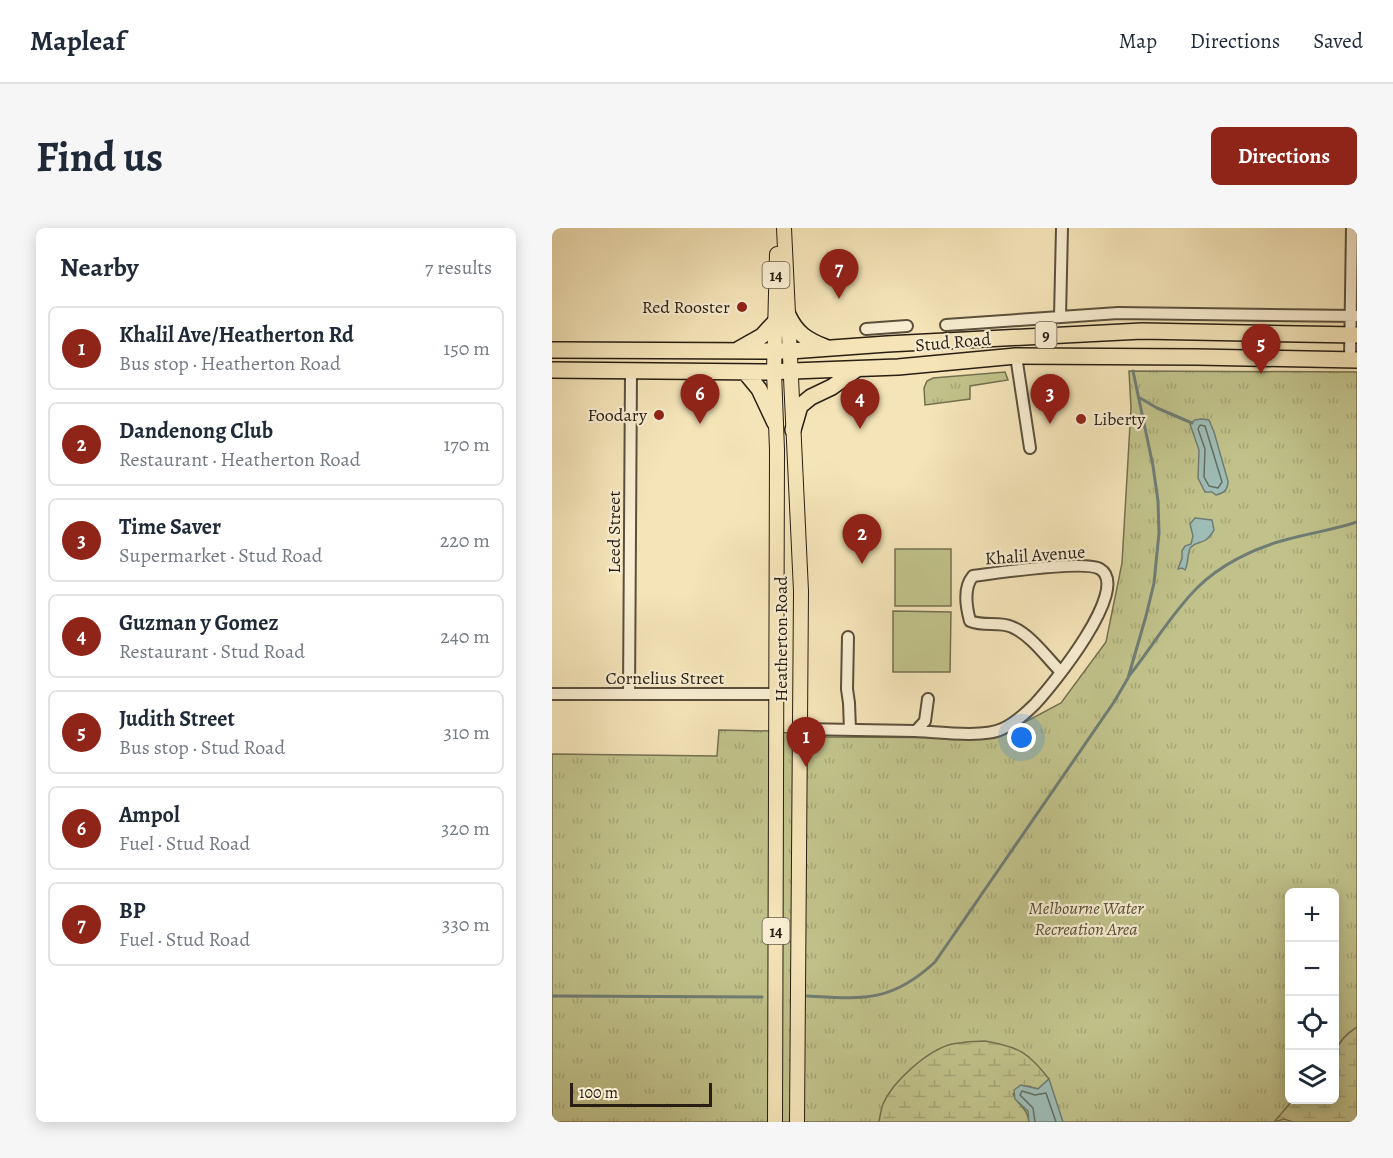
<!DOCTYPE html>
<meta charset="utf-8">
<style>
body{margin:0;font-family:Alegreya,serif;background:#f6f6f7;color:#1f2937}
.controls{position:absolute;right:18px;bottom:18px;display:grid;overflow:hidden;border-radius:9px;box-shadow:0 3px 15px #0003}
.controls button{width:54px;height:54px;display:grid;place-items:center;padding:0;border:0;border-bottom:2px solid #e0e1e3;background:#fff;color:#1f2937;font:30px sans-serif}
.scale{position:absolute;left:18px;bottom:15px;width:142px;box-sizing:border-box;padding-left:6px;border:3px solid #281e13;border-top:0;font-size:16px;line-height:21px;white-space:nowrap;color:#281e13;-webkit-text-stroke:4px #f8edd1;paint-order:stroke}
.you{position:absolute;left:470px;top:510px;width:21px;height:21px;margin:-15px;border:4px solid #fff;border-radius:50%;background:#1a73e8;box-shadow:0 0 0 9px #1a73e833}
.badge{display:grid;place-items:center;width:39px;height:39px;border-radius:50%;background:#8f2418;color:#fff;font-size:20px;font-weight:700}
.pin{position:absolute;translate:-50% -50px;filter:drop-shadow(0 2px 3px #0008)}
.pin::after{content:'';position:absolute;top:32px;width:21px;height:18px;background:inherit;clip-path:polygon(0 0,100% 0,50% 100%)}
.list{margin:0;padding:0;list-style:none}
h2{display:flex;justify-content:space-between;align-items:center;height:78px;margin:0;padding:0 24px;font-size:26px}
h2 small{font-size:20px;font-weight:400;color:#747a83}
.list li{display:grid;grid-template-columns:39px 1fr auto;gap:18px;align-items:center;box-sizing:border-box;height:84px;margin:0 12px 12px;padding:0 12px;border:2px solid #e0e1e3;border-radius:9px}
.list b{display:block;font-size:22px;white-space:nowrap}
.list p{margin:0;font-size:20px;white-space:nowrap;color:#747a83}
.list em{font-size:20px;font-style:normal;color:#747a83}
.icon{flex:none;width:33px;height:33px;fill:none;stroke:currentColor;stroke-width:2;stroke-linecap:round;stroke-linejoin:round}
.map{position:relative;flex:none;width:805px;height:894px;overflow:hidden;border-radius:9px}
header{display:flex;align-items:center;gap:36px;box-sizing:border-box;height:84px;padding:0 30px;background:#fff;border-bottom:2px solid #e0e1e3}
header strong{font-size:28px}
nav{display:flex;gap:33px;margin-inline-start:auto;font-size:21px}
.intro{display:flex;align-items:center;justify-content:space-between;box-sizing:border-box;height:144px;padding:0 36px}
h1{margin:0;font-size:42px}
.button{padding:15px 27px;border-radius:9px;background:#8f2418;color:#fff;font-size:21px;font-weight:700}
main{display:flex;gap:36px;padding:0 36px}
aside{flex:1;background:#fff;border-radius:9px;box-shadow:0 3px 15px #0003}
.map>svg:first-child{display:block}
.grass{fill:url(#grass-tufts);stroke:#74704f;stroke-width:1.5;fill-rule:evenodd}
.wetland{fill:url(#wetland-marsh);stroke:#74704f;stroke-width:1.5}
.garden{fill:#c1c28b;stroke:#74704f;stroke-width:1.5}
.water{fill:#9ebdb6;stroke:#6f7d75;stroke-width:1.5}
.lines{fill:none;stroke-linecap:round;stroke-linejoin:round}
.shore{stroke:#636e64;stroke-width:1.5}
.stream{stroke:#6f7d75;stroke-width:3}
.minor-casing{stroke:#5b503c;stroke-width:14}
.major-casing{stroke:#281e13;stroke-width:16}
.highway-casing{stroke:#281e13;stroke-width:18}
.minor{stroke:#f8edd1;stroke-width:10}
.major{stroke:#f4e4b8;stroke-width:14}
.highway{stroke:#f4e4b8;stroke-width:15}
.poi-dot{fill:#8f2418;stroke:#f8edd1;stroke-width:2}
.labels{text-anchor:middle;stroke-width:4.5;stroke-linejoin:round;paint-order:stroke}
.shield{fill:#f8edd1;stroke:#665c4c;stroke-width:1.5}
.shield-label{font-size:16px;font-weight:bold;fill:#281e13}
.poi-label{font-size:18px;fill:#281e13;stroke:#f8edd1;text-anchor:end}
.street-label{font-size:18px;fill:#281e13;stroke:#f8edd1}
.park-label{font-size:18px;font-style:italic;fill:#564f37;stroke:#f8edd1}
</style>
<header>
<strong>Mapleaf</strong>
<nav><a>Map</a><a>Directions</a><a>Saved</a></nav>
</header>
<div class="intro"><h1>Find us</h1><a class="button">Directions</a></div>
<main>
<aside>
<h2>Nearby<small>7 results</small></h2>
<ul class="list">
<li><span class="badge">1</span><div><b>Khalil Ave/Heatherton Rd</b><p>Bus stop · Heatherton Road</p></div><em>150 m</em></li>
<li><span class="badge">2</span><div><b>Dandenong Club</b><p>Restaurant · Heatherton Road</p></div><em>170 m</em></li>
<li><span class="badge">3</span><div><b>Time Saver</b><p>Supermarket · Stud Road</p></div><em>220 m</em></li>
<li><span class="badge">4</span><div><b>Guzman y Gomez</b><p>Restaurant · Stud Road</p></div><em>240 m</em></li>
<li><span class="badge">5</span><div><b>Judith Street</b><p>Bus stop · Stud Road</p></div><em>310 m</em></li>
<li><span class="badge">6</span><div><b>Ampol</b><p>Fuel · Stud Road</p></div><em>320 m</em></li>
<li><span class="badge">7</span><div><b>BP</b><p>Fuel · Stud Road</p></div><em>330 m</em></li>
</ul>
</aside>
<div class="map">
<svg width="805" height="894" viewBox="0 0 805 894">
<defs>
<pattern id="grass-tufts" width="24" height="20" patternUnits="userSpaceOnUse" patternTransform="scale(1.5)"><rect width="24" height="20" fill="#c1c28b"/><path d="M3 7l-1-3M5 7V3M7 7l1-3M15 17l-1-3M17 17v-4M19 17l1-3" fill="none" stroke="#a6a677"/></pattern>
<pattern id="wetland-marsh" width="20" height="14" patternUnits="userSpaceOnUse" patternTransform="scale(1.5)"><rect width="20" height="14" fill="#c1c28b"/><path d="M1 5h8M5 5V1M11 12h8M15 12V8" fill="none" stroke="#a6a677"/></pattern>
</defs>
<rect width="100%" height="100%" fill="#f4e4b8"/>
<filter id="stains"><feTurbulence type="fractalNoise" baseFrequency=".00333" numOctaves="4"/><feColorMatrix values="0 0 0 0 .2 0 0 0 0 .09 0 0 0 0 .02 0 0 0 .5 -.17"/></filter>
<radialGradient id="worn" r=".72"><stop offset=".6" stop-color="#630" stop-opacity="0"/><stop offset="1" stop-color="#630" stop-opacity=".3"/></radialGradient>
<!-- grass -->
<path class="grass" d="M577 143 805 144V894H0V526L165 528 167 502 217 503 274 509 443 510 509 475 554 414 570 335 579 180ZM738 664H782V872H738Z
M453 144 456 152 418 158V171L373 177 372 160 375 153 381 150Z"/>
<!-- wetland -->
<path class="wetland" d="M805 799V894H741L732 891 722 894 741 872H782C783 840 774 818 805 799Z
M433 813C467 819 476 824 497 851L486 861 475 858 461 866C467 879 475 879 477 894H327C328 888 329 881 331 876 341 853 376 822 400 816 411 814 422 813 433 813Z"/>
<!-- garden -->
<path class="garden" d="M343 321H399V378H343Z
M341 383 399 384 398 444H341Z"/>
<!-- water -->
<path class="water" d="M649 191 657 192 662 204 676 253C676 262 672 265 664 267L660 264H653L646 250 647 222 638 196 643 192Z
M643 290 660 292 662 302C652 319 647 311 639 319 635 323 637 335 633 342L630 340 626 341 630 330V323L633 318 639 316 641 308 638 296Z
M497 851 511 894H477L476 883 463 871 462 862 469 857 486 861Z"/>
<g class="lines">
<!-- shore -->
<path class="shore" d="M648 197 653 198 670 254 666 260 657 258 652 249 653 221 646 201Z
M483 894 481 880 468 867 470 863 483 867 494 865 504 894"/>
<!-- stream -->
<path class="stream" d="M588 170 605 180 640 195
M577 448C600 419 619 386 645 360 668 337 702 320 733 312 757 305 782 302 805 294
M0 768 210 769
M255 768C310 771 339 775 383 734L562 474 576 450 594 388 602 355 607 305 606 273 601 238 581 143"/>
<!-- minor casing -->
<g class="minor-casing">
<path id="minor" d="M508 89 510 0
M394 97 566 85 805 88
M314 101 355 98
M464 128 478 220
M798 132 800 0
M296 409 295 461 297 475 298 502
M0 466H225
M77 466 79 143
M247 501 364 503 373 493 376 471
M364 503C385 504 432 510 450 501 462 496 474 485 483 476 499 459 580 360 548 341 533 332 443 345 421 348 411 360 414 378 418 393 432 399 447 393 460 399 479 407 495 430 509 444"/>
</g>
<!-- major casing -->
<g class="major-casing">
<path id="major" d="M232 0 249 363 245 894
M223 894 225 222 222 144 225 26"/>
</g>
<!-- highway casing -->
<g class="highway-casing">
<path id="highway" d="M236 87C244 105 255 112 273 119
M187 121 210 108 223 94
M0 122 238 123 335 116 590 103 805 107
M0 142 214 144 346 139 464 128 645 129 805 132
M193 144 207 161 223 195
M241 202 248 178 259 169 280 159 305 141"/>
</g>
<!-- minor -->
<use href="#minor" class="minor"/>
<!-- major -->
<use href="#major" class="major"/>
<!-- highway -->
<use href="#highway" class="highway"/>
</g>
<!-- markers -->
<g class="poi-dot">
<circle cx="190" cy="79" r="6"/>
<circle cx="107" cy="187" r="6"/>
<circle cx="529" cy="191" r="6"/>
</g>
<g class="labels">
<!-- shield labels -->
<g class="shield">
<rect x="210.5" y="34" width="27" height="26" rx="4.5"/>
<rect x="483.5" y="94" width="21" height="26" rx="4.5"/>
<rect x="210.5" y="690" width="27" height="26" rx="4.5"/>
</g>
<g class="shield-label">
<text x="224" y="53">14</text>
<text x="494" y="113">9</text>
<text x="224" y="709">14</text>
</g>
<!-- poi labels -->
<g class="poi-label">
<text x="178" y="85">Red Rooster</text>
<text x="95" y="193">Foodary</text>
<text x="541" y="197" text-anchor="start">Liberty</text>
</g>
<!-- street labels -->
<g class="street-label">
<text transform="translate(401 114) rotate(-5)" y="6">Stud Road</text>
<text transform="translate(62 304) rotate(-90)" y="6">Leed Street</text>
<text transform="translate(483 327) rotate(-4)" y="6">Khalil Avenue</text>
<text transform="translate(229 411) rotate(-90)" y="6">Heatherton Road</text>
<text x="113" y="456">Cornelius Street</text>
</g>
<!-- park labels -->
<g class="park-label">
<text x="534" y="686">Melbourne Water<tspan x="534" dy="21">Recreation Area</tspan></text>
</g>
</g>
<rect width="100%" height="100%" filter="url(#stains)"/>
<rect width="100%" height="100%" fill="url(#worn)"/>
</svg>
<div class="controls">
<button>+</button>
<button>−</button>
<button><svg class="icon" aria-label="locate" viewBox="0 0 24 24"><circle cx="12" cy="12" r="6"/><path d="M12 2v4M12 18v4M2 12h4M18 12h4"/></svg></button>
<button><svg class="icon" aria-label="layers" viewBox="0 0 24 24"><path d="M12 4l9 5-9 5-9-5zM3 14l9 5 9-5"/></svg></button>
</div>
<div class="scale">100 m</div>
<div class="you"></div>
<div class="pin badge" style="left:254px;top:539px">1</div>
<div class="pin badge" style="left:310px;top:336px">2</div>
<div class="pin badge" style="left:498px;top:196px">3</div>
<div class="pin badge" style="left:308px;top:201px">4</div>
<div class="pin badge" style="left:709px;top:146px">5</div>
<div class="pin badge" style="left:148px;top:196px">6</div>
<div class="pin badge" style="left:287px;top:71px">7</div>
</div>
</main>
